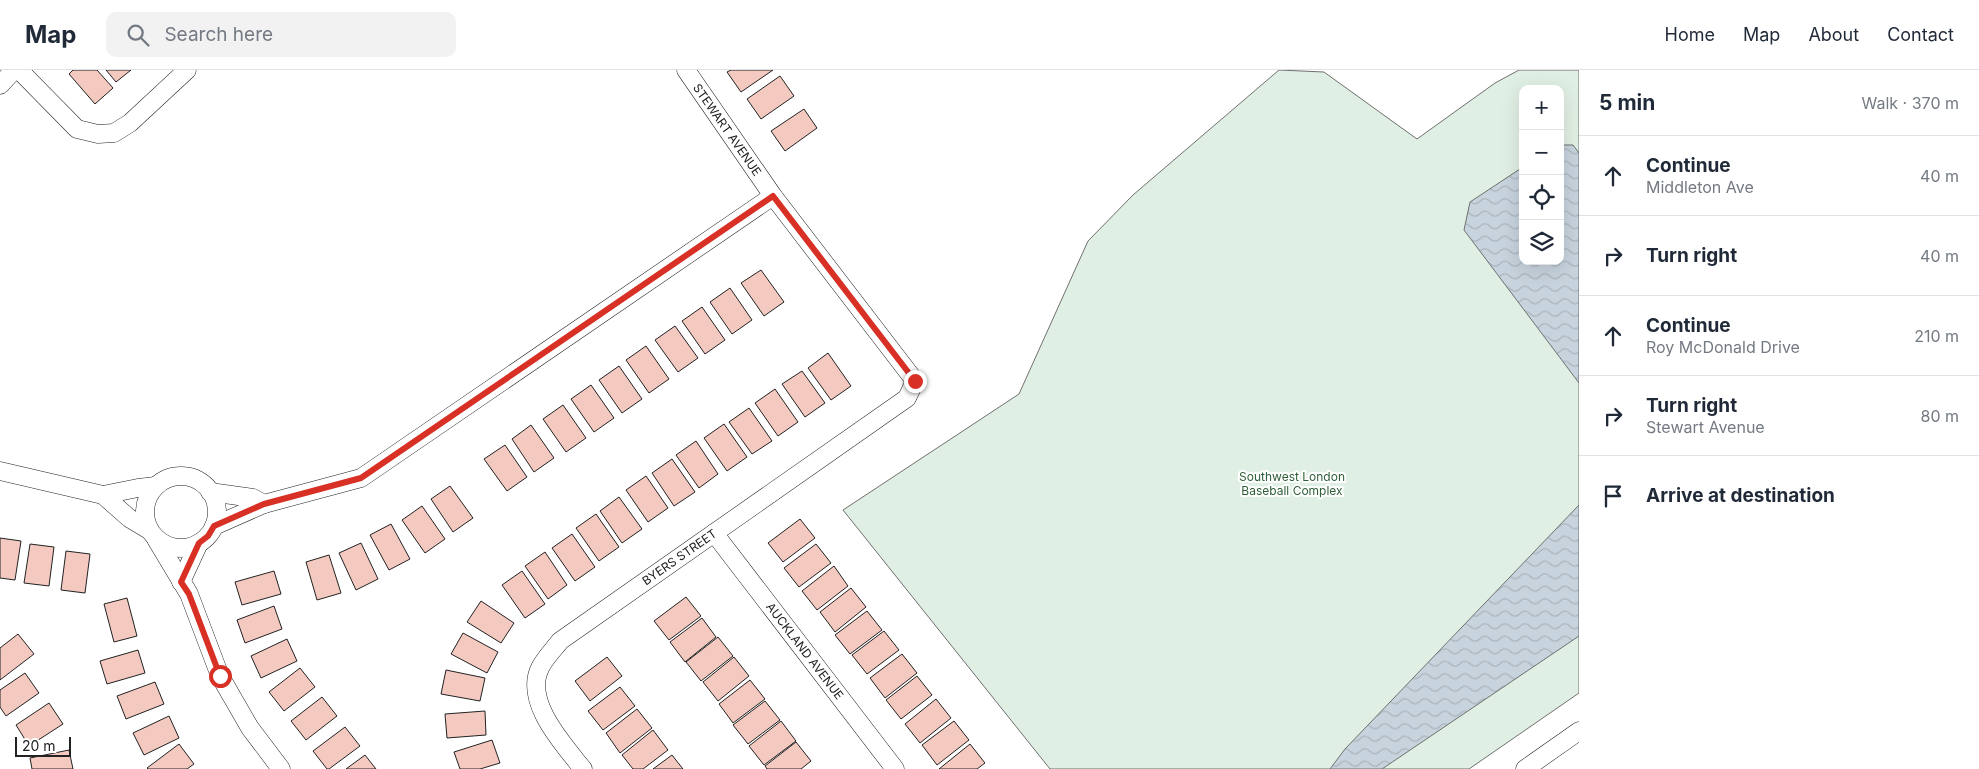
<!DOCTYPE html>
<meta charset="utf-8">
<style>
body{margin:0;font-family:Inter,sans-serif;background:#f2f2f3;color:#1f2937}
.controls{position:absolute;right:15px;top:15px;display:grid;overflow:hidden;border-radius:10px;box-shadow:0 5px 20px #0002}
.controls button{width:45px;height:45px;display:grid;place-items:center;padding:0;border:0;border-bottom:1px solid #e0e1e3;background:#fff;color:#1f2937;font:25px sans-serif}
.scale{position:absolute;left:15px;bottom:12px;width:56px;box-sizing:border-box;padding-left:5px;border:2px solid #222;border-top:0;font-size:14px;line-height:18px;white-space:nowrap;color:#222;-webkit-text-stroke:4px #fff;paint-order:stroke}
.stop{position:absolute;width:15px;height:15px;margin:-11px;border:4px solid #d93025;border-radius:50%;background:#fff}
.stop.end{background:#d93025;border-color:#fff;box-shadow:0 1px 5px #0008}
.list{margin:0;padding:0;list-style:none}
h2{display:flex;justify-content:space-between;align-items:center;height:65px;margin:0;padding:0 20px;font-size:21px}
h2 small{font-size:16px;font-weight:400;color:#747a83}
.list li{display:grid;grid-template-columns:32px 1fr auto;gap:15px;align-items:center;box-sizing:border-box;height:80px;padding:0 20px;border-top:1px solid #e0e1e3}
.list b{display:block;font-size:19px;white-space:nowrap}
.list p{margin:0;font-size:16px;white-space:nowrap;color:#747a83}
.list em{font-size:16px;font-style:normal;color:#747a83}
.icon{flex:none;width:28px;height:28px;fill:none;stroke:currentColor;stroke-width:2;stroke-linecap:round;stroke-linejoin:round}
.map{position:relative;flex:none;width:1579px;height:699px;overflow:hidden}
header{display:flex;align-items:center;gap:30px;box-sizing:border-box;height:70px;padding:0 25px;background:#fff;border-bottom:1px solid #e0e1e3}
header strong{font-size:24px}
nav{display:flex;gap:28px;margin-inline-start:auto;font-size:18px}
.search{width:350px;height:45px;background:#f2f2f3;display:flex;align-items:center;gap:12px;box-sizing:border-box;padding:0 18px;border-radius:10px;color:#747a83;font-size:19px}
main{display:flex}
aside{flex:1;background:#fff}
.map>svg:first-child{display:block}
.park{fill:#e0efe3;stroke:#6f6f6f;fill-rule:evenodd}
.water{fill:url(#water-waves);stroke:#6f6f6f}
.building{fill:#f3c9c0;stroke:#222}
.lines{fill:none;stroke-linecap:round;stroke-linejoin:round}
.minor-casing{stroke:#222;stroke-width:19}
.minor{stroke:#fff;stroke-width:18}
.route{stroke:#d93025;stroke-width:6}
.labels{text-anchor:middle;stroke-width:4;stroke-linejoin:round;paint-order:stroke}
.street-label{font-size:12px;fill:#222;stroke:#fff}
.park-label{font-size:12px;fill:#2f5e38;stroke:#fff}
</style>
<header>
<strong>Map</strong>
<div class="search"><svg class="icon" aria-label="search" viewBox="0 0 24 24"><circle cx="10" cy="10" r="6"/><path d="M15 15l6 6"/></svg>Search here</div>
<nav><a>Home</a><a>Map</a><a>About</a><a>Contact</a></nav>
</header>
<main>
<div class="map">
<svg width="1579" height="699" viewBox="0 0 1579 699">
<defs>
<pattern id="water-waves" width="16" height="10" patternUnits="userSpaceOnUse" patternTransform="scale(1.25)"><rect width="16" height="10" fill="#c7d3dd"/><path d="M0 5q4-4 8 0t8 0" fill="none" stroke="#abb5bd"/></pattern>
</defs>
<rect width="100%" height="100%" fill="#fff"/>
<!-- park -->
<path class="park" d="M1279 0 1324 2 1417 69 1495 13 1519 0H1579V623L1469 699H1050L843 440 1019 324 1088 171 1133 125ZM1523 19H1560V191H1523Z"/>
<!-- water -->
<path class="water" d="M1560 75H1573L1579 83V313L1464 160 1470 132 1523 97V191H1560Z
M1579 435V566L1382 699H1330L1345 679Z"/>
<!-- building -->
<path class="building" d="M73 0H97L113 18 95 34 69 4Z
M106 0H131L116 12Z
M731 0H773L741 22 727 2Z
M780 6 794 26 761 49 747 29Z
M804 39 817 58 785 81 771 61Z
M761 200 784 232 764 246 741 213Z
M730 218 752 250 732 264 710 232Z
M702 237 725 270 705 284 682 251Z
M675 256 698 288 678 302 655 270Z
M646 276 669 309 649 323 626 290Z
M828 283 851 316 831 330 808 298Z
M619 296 642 329 622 343 599 310Z
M802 301 825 333 805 347 782 314Z
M591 315 614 348 594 362 571 329Z
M775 319 798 352 778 366 755 333Z
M563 335 586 368 566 382 543 349Z
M749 338 772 371 752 384 729 352Z
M724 354 747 387 727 401 704 368Z
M531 355 554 388 534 402 512 369Z
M696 371 718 404 699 418 676 385Z
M505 375 527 407 507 421 484 389Z
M672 389 695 422 674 436 652 403Z
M646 406 668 438 648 452 626 420Z
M450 416 473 448 453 462 431 429Z
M619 427 642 459 622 473 600 441Z
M422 436 445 469 425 483 402 450Z
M596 444 619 477 599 491 576 458Z
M800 449 815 468 783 492 768 473Z
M391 454 410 489 389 500 370 465Z
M572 464 595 497 575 511 552 478Z
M0 468 21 471 15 510 0 508Z
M361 473 378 509 356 520 339 483Z
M30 474 54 477 49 516 24 513Z
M816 474 831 493 799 517 784 498Z
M66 481 90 484 85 523 61 520Z
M545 482 567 515 548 529 525 496Z
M329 485 341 523 317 530 306 492Z
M834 496 848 516 817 540 802 521Z
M274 501 281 524 242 535 235 512Z
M522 501 545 534 525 548 502 515Z
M851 518 866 537 835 562 820 542Z
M686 527 701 546 669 570 654 551Z
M127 528 137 566 114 572 104 534Z
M481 531 514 553 501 573 467 552Z
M274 536 282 559 245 573 237 550Z
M867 541 882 560 850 584 835 565Z
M702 548 716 567 685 592 670 572Z
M884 561 899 580 867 604 852 585Z
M463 563 498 582 487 603 451 584Z
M18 564 34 584 0 610V578Z
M718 567 733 586 701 611 686 592Z
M287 569 297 591 261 608 251 586Z
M138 580 145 603 107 614 100 591Z
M902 584 917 603 885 628 870 608Z
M607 587 622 606 590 631 575 611Z
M734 587 749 606 718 631 703 612Z
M300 598 315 617 284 641 269 622Z
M446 600 485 608 480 631 441 624Z
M25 603 39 623 6 646 0 637V620Z
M917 606 932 625 901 649 886 630Z
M750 610 765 629 733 653 719 634Z
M155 612 164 634 126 649 117 626Z
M620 617 635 636 603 660 588 641Z
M322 627 337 646 306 670 291 651Z
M936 629 951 648 920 673 905 654Z
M765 631 780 650 748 674 733 655Z
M49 633 63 654 29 676 16 655Z
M637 639 652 658 620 683 606 663Z
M485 641 486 665 447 668 445 644Z
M169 646 179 668 144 685 133 663Z
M781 651 796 671 764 695 749 676Z
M954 651 969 670 937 695 922 675Z
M345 657 360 676 329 699H327L313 681Z
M653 660 668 680 643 699H633L622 685Z
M492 670 500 693 480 699H460L454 682Z
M796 672 811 691 801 699H767L765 696Z
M179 674 194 694 187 699H148L147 698Z
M970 674 985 693 977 699H939Z
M69 680 73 699H32L30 688Z
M365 685 376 699H346Z
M672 685 683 699H653Z"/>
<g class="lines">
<!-- minor casing -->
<g class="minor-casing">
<g id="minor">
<path d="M19 0 77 59 98 64 114 63 130 53 187 0"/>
<path d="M0 15 14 0"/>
<path d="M0 401 103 425 138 418 156 416"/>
<circle cx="181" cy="442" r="36"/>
<path d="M210 422 253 428 264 434"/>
<path d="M103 425 129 448 149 460"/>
<path d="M214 456 264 434 361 408 773 126"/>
<path id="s1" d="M714 463 895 699"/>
<path d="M156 469 189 524 220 606 250 658 281 699"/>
<path d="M181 512 199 473"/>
<path id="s2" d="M583 699C563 674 522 630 541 596 546 587 554 579 560 571L907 328 915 311 773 126 686 0"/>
<path d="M1525 699 1579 661"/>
</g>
</g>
<!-- minor -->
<use href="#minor" class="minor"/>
</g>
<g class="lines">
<!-- route -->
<path class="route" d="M220 606 189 524 181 512 199 473 208 466 214 456 264 434 361 408 773 126 915 311"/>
</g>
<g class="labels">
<!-- street labels -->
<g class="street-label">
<text transform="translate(727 60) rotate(55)" y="4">STEWART AVENUE</text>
<text dy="4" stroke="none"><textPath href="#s2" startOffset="295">BYERS STREET</textPath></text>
<text dy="4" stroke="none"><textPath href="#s1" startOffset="149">AUCKLAND AVENUE</textPath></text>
</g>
<!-- park labels -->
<g class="park-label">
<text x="1292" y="411">Southwest London<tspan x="1292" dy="14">Baseball Complex</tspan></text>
</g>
</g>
</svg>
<div class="controls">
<button>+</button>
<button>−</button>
<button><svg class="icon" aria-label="locate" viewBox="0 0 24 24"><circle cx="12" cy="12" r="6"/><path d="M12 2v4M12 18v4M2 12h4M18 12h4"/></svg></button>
<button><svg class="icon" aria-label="layers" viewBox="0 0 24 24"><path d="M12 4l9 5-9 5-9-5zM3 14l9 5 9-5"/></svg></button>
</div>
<div class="scale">20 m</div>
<div class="stop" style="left:220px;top:606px"></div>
<div class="stop end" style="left:915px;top:311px"></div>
</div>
<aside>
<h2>5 min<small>Walk · 370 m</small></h2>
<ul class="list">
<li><svg class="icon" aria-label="ahead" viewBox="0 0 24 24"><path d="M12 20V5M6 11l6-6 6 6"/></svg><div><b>Continue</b><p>Middleton Ave</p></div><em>40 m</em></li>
<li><svg class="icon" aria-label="right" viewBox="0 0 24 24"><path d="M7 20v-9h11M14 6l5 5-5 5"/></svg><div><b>Turn right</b></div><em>40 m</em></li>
<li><svg class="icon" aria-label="ahead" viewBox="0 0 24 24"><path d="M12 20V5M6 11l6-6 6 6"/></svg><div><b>Continue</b><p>Roy McDonald Drive</p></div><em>210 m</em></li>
<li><svg class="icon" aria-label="right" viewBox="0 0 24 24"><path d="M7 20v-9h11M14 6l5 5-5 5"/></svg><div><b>Turn right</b><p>Stewart Avenue</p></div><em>80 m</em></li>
<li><svg class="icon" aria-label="arrive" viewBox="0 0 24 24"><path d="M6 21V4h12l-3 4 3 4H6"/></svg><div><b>Arrive at destination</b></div></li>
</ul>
</aside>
</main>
